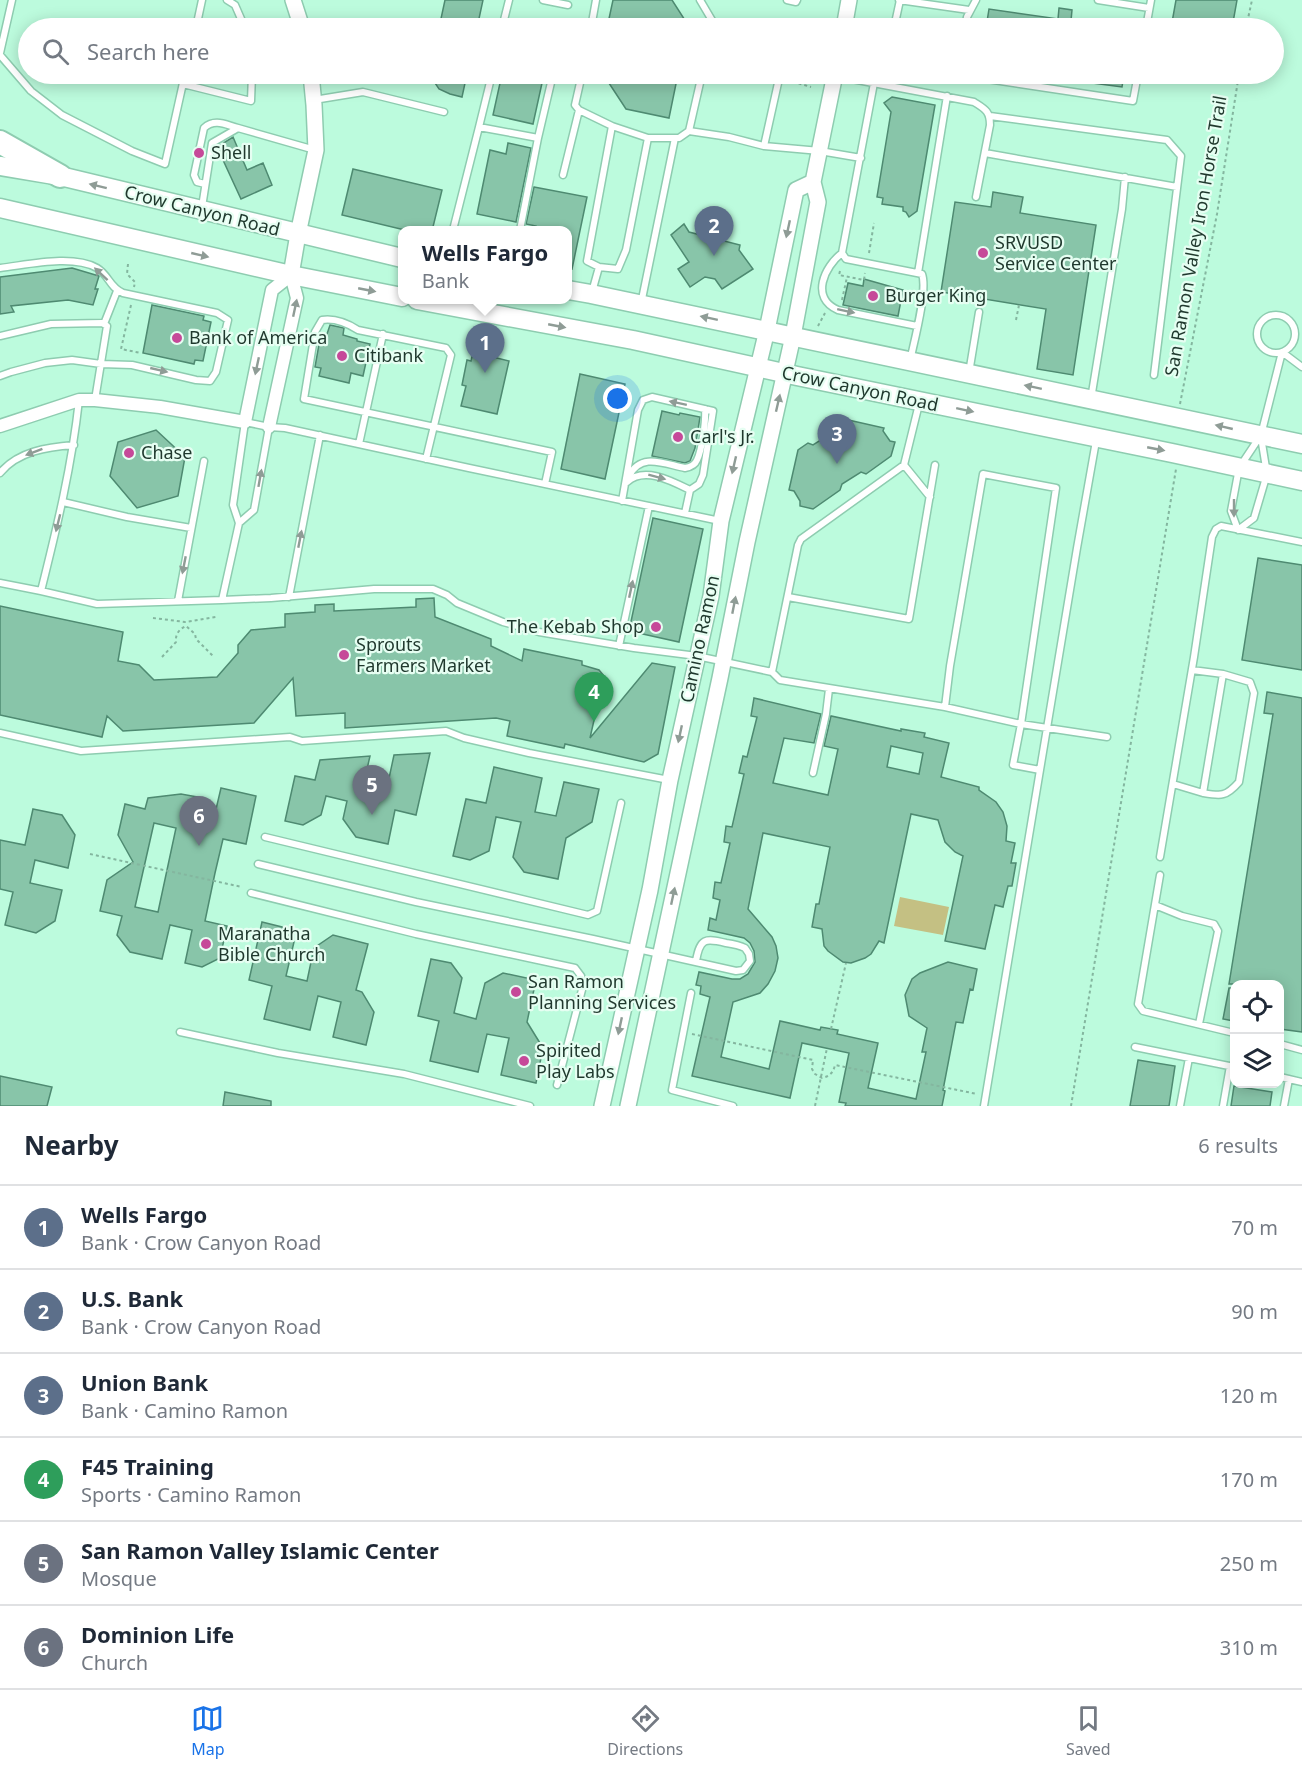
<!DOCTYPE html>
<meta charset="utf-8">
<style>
body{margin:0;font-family:"Noto Sans",sans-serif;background:#f2f2f3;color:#1f2937}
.controls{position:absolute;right:18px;bottom:18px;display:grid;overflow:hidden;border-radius:12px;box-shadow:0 3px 15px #0003}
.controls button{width:54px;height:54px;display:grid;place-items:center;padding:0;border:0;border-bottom:2px solid #e0e1e3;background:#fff;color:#1f2937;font:30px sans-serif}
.you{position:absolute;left:618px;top:399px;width:21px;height:21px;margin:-15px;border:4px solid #fff;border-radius:50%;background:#1a73e8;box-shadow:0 0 0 9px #1a73e833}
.badge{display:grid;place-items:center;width:39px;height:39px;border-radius:50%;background:#1a73e8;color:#fff;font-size:20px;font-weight:700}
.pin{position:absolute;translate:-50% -50px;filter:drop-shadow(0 2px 3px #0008)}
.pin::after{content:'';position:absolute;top:32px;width:21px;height:18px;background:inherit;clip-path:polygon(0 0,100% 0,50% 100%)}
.popup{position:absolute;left:398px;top:226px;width:174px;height:78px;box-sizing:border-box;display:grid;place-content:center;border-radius:12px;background:#fff;filter:drop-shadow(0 2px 4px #0005);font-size:20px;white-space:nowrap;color:#747a83}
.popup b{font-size:22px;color:#1f2937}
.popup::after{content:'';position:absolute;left:50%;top:100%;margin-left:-12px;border:12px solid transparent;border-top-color:#fff}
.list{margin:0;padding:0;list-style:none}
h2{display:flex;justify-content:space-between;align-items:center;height:78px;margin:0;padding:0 24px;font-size:26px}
h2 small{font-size:20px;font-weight:400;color:#747a83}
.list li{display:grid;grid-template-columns:39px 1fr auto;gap:18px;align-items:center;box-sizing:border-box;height:84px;padding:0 24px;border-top:2px solid #e0e1e3}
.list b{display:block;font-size:22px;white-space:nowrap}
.list p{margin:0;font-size:20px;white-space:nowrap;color:#747a83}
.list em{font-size:20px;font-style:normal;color:#747a83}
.icon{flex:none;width:33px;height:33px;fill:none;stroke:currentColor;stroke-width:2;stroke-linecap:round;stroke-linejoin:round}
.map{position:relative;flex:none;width:1302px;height:1106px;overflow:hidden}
.search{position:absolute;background:#fff;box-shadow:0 3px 15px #0003;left:18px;right:18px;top:18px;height:66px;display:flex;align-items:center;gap:15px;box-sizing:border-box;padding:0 21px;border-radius:33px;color:#747a83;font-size:22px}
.sheet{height:582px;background:#fff}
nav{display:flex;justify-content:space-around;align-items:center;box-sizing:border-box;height:84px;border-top:2px solid #e0e1e3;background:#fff;font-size:16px;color:#747a83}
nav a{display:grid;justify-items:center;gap:3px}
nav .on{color:#1a73e8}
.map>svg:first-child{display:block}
.green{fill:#c4c083}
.building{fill:#88c5a9;stroke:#4e8a71;stroke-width:1.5;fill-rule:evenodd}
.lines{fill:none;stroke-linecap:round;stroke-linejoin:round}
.service-casing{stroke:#8eccb0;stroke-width:9}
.minor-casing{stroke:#8eccb0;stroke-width:15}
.tertiary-casing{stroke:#8eccb0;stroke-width:18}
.secondary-casing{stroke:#8eccb0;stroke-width:21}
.motorway-casing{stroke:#8eccb0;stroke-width:26}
.path{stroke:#84b69f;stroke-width:2;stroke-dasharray:3 3;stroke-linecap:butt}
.service{stroke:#fff;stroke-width:6}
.minor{stroke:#fff;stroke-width:12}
.tertiary{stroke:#fff;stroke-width:15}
.secondary{stroke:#fff;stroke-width:18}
.motorway{stroke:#fff;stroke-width:22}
.oneway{fill:#8f9c96}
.poi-dot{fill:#c64999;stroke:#e6fef2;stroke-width:2}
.labels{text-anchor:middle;stroke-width:4.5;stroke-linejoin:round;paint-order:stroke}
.poi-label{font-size:18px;fill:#1f382d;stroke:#e6fef2;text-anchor:start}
.street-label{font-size:18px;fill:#1f382d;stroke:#e6fef2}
</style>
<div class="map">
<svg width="1302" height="1106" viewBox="0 0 1302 1106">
<rect width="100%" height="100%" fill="#bcfbdd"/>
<!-- green -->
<path class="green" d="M900 897 949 907 943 935 894 926Z"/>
<!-- building -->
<path class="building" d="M445 0H483L477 28H439Z
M613 0H672L690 28H607Z
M1176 0H1237L1232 28H1171Z
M1059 8 1072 10 1071 21 1080 22 1079 28H986L989 9 1058 19Z
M429 74H467L462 97 450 94 439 89Z
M502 74H544L533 124 493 115Z
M603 74H678L669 118 626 109Z
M1071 74H1124L1122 87 1070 80Z
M892 97 935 105 917 211 909 217 906 212 903 211V207L882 204 883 198 877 197 891 112 884 103Z
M233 137 247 170 263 163 272 185 241 199 217 147Z
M508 143 531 148 516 222 477 214 490 150 506 154Z
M353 169 442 190 432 231H409L342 215Z
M534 187 587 197 572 269 567 268V231H535L536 226 526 224Z
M993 192 1023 197 1020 213 1096 225 1073 375 1037 369 1046 309 941 292 955 202 991 207Z
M684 224 689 232 740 245 739 250 753 269 722 289 715 279 705 277 690 287 678 269 689 262 671 235Z
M72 268 99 276 95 289H98L93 305 68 300 11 306 14 312 0 314V277Z
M864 279 903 290 898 316 843 305 848 283 863 286Z
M152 305 204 316 203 320 211 322 203 361 195 360 194 364 143 353Z
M330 325 344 328 343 335 357 339V341L370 344 363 376 351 373 349 383 319 376 321 368 315 367 321 333 327 334Z
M473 352 509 361 497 414 461 406 466 386 462 385 467 360 471 361Z
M580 374 625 384 605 479 561 469Z
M662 411 679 415 680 413 700 417 695 448 690 461 685 463 652 456Z
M844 419 884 428 883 431 890 441 895 442 891 456 866 474 861 472 842 484 840 490 813 509 800 506V501L794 491 789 490 798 450 808 443 813 445 832 433 833 427Z
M156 430 185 457 178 496 137 508 110 476 118 442Z
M653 518 703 529 679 642 629 631Z
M1258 558 1302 565V670L1242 660Z
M434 598 435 617 491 639V646L522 661 524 649 582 661V665L599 670 604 676 590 738 652 663 675 667 658 754 644 762 565 744 564 748 507 736 510 721 496 718 345 728V713L296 716 293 678 254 723 123 731 107 716 102 737 0 715V606L123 632 118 661 139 665 154 680 217 677 238 653V645L251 630 285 627V614L315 612V605L334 604V611L416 607V599Z
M1267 692 1302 698V1032L1280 1029V984H1229L1273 714 1264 713Z
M754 698 821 714 814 743 784 738 773 783 828 795 838 749 824 746 831 716 901 731V729L925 733 924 737 949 743 941 777 979 787V790L996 802 1003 812 1007 826 1006 841 1015 843 1011 863H1016L1012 886H1008L1003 907 995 905 985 949 945 941 963 856 955 852 945 842 938 820 911 814 884 943 879 941 871 954 865 958 851 963 843 962 828 951 824 946 822 929 812 927 816 904H819L830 847 763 833 748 909 772 937 776 946 778 958 775 971 768 984 760 993 733 1002 721 1057 769 1069 780 1021 820 1030 821 1027 838 1030 837 1034 878 1043 868 1088 916 1099 926 1052H922L927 1028 909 1016 905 995 912 979 920 973 948 962 977 969 973 990 970 989 963 1023 956 1022 943 1090 945 1091 942 1106H845L846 1103 839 1102 849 1053 802 1043 790 1098 692 1076 710 997 700 994 701 986 696 985 699 972 732 979H740L748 974 755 962 754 951 750 943 744 938 708 930 710 918 716 920 720 900 713 898 715 882 721 883 730 843 724 842 726 826 732 827 744 774 739 773 743 756 747 757 757 717 751 716ZM891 746 923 753 919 774 887 767Z
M430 753 416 815 395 810 388 844 356 837 343 819 347 801 326 796 321 815 303 825 285 821 295 776 315 780 320 760 370 756 362 791 385 797 394 755Z
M494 767 542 778 535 812 556 816 564 782 599 789 592 822 566 838 558 879 524 872 513 857 521 822 496 817 489 851 470 860 453 856 466 799 486 803Z
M221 788 256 796 246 844 223 839 215 873 205 921 227 926 220 958 202 967 185 963 192 930 170 925 162 959 130 952 117 935 122 916 100 911 107 880 133 862 118 835 125 804 145 809 148 798 181 794 198 797 194 818 213 822ZM154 823 176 828 158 912 135 907Z
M33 809 62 815 75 835 68 868 35 860 30 883 62 890 55 921 36 933 5 925 13 892 0 889V840L25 845Z
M262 922 282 927 294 942 286 976 307 981 314 948 333 935 368 944 356 990 362 992 374 1012 366 1045 333 1037 341 1002 318 996 310 1030 264 1019 272 986 249 980Z
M431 959 451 963 462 978 454 1013 476 1019 485 983 503 973 536 980 527 1022 543 1048 536 1083 501 1075 509 1038 487 1034 478 1072 430 1061 439 1021 418 1016Z
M1229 988H1234V1021L1223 1019Z
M1138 1060 1175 1066 1169 1106H1130Z
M0 1076 52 1087 47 1106H0Z
M1234 1086 1272 1092 1270 1106H1231Z
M225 1092 271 1101V1106H223Z"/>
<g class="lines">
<!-- service casing -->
<g class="service-casing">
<path id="service" d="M227 0 235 5 245 28
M543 0 568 5
M700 0 713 22 712 28
M787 0 796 2 797 0
M899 0 969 10
M1098 0 1149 8
M713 22 742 28
M196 28 202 0
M502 28 509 0
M591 28 596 0
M894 28 900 0
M965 28 967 17 976 0
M1146 28 1151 0
M0 53 12 0
M0 55 31 91 62 115 132 151 165 164 185 74
M954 74 1133 101 1138 74
M836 76 974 102C985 109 990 111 990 125L976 197
M874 83 842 253 846 259 922 274C928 290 914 342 910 361
M183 84 251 101 252 74
M314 100 363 92 444 112
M579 110 575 105 582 74
M990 116 1167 140 1181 156 1154 375
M612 126 648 138H679L689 131 702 74
M479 127 492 74
M689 131 729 137 764 146 820 151 861 158
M764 146 780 74
M985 153 1177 187
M563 175 579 110 612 126 587 261 599 267 618 269 626 250 648 138
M205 184 197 182 194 175 204 128C215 118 226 125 238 128
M202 207 212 143 238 128 315 150
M453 230 479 127 538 138
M520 230 538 138 553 74
M842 253C824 267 810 298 838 310L917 326
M0 268C27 265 72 254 97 268 109 275 109 287 123 293L217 313 228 320 216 372 210 381 196 380 132 365 101 364 72 360 45 363 11 372 0 376
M918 273 947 96
M592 292 599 267
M641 304 675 138
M1257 334a19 19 0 1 1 38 0a19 19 0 1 1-38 0Z
M104 324 117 291
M0 336 51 324 102 323 107 326 95 400
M969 373 979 312
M1091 399 1122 209 1125 177
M1261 437 1267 474 1254 518 1238 530 1231 511 1239 468 1261 435 1282 352 1302 367
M359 444 383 334
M426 459 451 355 446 348 358 330C347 323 335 318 322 320L315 332 304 399C386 416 469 434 552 452L545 484
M904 465 919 404
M0 473C18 451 48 447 74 445
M629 476C641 452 664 464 685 468 691 467 695 465 697 460 702 450 706 420 705 409
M627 482C644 466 672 481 690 490
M622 501 638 410 643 400 652 397 713 411 703 475 699 484 690 490 685 513
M63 502 127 517 191 528
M239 523 254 510 269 427
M0 583 41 591 97 604 222 600 239 523 233 505 245 422 269 427 285 428 469 468 720 521
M41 591C57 527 72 465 79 400
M289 597 320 435
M788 597 909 619 935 465
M222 600 271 598 374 589H433L447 595 457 603 503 622 539 632 634 648 697 656 772 672 780 680 945 707 1021 724 1107 737
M178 601 204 461
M619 646 649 506
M1192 670 1223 674
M772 672 798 545 801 539 904 465 930 497
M945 707 950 666 983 474 1056 488 1021 724 1013 765 1040 770
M0 733 81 751 290 737 302 741 446 731 464 738 529 753 669 780
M813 773 826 714 829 689
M1173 784 1203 793 1223 674 1250 682 1254 693 1239 782C1226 797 1221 796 1203 793
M265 837 588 915 597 911 621 803
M1160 857 1194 657 1212 537 1216 529 1221 526 1302 542
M258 864 416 902 593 939 736 971 743 970 750 961 749 954 745 948C739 945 733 944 726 943 705 938 700 938 696 961
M1160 875 1138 1004 1143 1011 1234 1033
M251 893 416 934 575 968 581 976 583 986 557 1085
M1155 905 1182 916 1214 924 1218 931 1199 1024
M691 993 672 1090 733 1106
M180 1032 278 1053 404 1074 530 1106
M1280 1044 1302 1050
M1135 1047 1234 1067
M1280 1077 1302 1082
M984 1106 1077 548 1096 441
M1180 1106 1189 1058
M1223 1106 1230 1066
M1284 1106 1289 1079"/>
</g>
<!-- minor casing -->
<g class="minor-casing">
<path id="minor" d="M0 426 79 400H95L160 407 245 422 272 290 291 275 297 298 269 427"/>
</g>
<!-- tertiary casing -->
<g class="tertiary-casing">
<path id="tertiary" d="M293 0 302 28
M844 28 849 0
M291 275 298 234 316 150 314 105 311 74
M602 1106 650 890 670 780 711 596 721 521 767 330 796 190 813 182
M628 1106 720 678 747 542 793 336 818 202 813 182 835 74"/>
</g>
<!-- secondary casing -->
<g class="secondary-casing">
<path id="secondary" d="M0 166 60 176 402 258
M0 208 291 275 402 297
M568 290 591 294 1302 444
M417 300 633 340 797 376 1172 453 1302 481"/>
</g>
<!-- motorway casing -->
<g class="motorway-casing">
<path id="motorway" d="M0 142 60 176"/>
</g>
<!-- path -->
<path class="path" d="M1246 28 1252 0
M752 74 769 77
M787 80 811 87
M869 253 874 223
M128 264 127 274 135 282 134 287
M840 271 839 275 864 280 865 273
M842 300 847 277
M131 305 121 349 141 353
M1016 320 1019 305
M818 326 825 313
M1180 404 1217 214 1239 74
M153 618 185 622 216 617
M162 657 176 642C175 635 179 629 186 626L195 634 196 639 213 656
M90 854 242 887
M831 1029 846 963
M692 1034 813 1060 812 1069 815 1074 822 1078C830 1076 833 1073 835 1065L977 1094
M815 1106 827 1048
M1071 1106 1176 469"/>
<!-- service -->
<use href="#service" class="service"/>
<!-- minor -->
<use href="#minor" class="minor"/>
<!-- tertiary -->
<use href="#tertiary" class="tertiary"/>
<!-- secondary -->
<use href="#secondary" class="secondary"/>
<!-- motorway -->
<use href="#motorway" class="motorway"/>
</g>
<!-- one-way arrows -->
<defs><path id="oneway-solid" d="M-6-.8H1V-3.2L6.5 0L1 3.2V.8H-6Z" transform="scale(1.5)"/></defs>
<g class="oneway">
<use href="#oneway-solid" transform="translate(98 186) rotate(-166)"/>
<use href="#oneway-solid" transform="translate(788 229) rotate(102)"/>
<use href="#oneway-solid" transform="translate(200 255) rotate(13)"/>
<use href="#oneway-solid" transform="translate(101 274) rotate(-137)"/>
<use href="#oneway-solid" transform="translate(367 290) rotate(11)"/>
<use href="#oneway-solid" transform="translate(295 308) rotate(-78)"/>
<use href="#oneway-solid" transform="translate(846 311) rotate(12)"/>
<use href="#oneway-solid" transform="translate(709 318) rotate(-168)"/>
<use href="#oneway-solid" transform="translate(557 326) rotate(11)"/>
<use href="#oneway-solid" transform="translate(257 366) rotate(102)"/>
<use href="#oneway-solid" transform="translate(159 370) rotate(13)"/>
<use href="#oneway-solid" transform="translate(1033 387) rotate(-168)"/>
<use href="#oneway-solid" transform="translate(678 403) rotate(-168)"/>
<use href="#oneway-solid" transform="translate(778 403) rotate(-77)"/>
<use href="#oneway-solid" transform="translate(965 410) rotate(12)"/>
<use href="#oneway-solid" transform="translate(1224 427) rotate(-167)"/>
<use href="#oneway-solid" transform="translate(1156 449) rotate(11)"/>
<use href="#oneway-solid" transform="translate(34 452) rotate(159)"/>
<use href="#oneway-solid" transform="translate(734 465) rotate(103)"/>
<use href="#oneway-solid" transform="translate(657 477) rotate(15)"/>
<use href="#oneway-solid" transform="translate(260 478) rotate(-80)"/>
<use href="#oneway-solid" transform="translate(1234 508) rotate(90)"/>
<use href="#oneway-solid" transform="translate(58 523) rotate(104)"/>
<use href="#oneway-solid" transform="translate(300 539) rotate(-79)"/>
<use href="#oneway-solid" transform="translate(184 565) rotate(101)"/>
<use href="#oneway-solid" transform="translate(631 589) rotate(-78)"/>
<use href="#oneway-solid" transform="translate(734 605) rotate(-79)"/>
<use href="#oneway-solid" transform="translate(680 734) rotate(102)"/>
<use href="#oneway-solid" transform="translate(673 896) rotate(-78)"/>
<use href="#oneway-solid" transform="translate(620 1026) rotate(102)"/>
</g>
<!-- markers -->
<g class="poi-dot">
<circle cx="199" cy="153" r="6"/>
<circle cx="983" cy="253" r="6"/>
<circle cx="873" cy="296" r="6"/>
<circle cx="177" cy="338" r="6"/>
<circle cx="342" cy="356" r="6"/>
<circle cx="678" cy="437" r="6"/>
<circle cx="129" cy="453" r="6"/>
<circle cx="656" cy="627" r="6"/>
<circle cx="344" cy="655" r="6"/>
<circle cx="206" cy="944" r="6"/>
<circle cx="516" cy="992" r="6"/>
<circle cx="524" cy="1061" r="6"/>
</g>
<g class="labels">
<!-- poi labels -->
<g class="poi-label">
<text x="211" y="159">Shell</text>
<text x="995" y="249">SRVUSD<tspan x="995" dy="21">Service Center</tspan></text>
<text x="885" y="302">Burger King</text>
<text x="189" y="344">Bank of America</text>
<text x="354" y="362">Citibank</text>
<text x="690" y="443">Carl's Jr.</text>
<text x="141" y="459">Chase</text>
<text x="644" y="633" text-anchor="end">The Kebab Shop</text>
<text x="356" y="651">Sprouts<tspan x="356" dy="21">Farmers Market</tspan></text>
<text x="218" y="940">Maranatha<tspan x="218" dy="21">Bible Church</tspan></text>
<text x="528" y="988">San Ramon<tspan x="528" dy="21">Planning Services</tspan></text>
<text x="536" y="1057">Spirited<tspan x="536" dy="21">Play Labs</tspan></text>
</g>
<!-- street labels -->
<g class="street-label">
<text transform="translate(202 211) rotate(14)" y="6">Crow Canyon Road</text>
<text transform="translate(1196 236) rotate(-80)" y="6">San Ramon Valley Iron Horse Trail</text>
<text transform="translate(860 389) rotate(12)" y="6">Crow Canyon Road</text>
<text transform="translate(700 639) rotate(-78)" y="6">Camino Ramon</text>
</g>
</g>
</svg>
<div class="controls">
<button><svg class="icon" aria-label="locate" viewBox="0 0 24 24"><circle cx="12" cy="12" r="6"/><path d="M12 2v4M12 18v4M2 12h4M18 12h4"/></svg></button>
<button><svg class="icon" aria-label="layers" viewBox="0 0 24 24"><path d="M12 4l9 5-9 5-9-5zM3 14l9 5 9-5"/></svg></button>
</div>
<div class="you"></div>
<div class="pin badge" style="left:485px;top:373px;background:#5c6f8a">1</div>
<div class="popup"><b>Wells Fargo</b>Bank</div>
<div class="pin badge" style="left:714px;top:256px;background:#5c6f8a">2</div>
<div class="pin badge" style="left:837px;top:464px;background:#5c6f8a">3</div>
<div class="pin badge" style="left:594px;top:722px;background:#2e9e5b">4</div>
<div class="pin badge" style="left:372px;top:815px;background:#6b7280">5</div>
<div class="pin badge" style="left:199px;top:846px;background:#6b7280">6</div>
<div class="search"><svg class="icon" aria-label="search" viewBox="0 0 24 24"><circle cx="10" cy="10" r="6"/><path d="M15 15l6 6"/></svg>Search here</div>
</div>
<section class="sheet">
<h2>Nearby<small>6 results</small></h2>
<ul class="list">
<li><span class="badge" style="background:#5c6f8a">1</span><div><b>Wells Fargo</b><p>Bank · Crow Canyon Road</p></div><em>70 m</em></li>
<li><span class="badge" style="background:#5c6f8a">2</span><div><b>U.S. Bank</b><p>Bank · Crow Canyon Road</p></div><em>90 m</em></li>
<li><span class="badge" style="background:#5c6f8a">3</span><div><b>Union Bank</b><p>Bank · Camino Ramon</p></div><em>120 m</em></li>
<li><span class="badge" style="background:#2e9e5b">4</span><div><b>F45 Training</b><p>Sports · Camino Ramon</p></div><em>170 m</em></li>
<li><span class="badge" style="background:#6b7280">5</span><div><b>San Ramon Valley Islamic Center</b><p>Mosque</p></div><em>250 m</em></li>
<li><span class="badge" style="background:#6b7280">6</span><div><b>Dominion Life</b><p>Church</p></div><em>310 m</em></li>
</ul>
</section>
<nav>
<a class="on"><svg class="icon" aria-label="map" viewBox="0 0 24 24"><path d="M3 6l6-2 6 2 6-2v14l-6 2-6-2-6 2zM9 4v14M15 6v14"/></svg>Map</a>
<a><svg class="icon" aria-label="directions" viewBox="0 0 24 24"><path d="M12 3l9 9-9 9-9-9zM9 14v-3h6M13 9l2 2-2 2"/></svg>Directions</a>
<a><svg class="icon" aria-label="saved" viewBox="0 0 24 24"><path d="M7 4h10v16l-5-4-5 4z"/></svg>Saved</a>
</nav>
